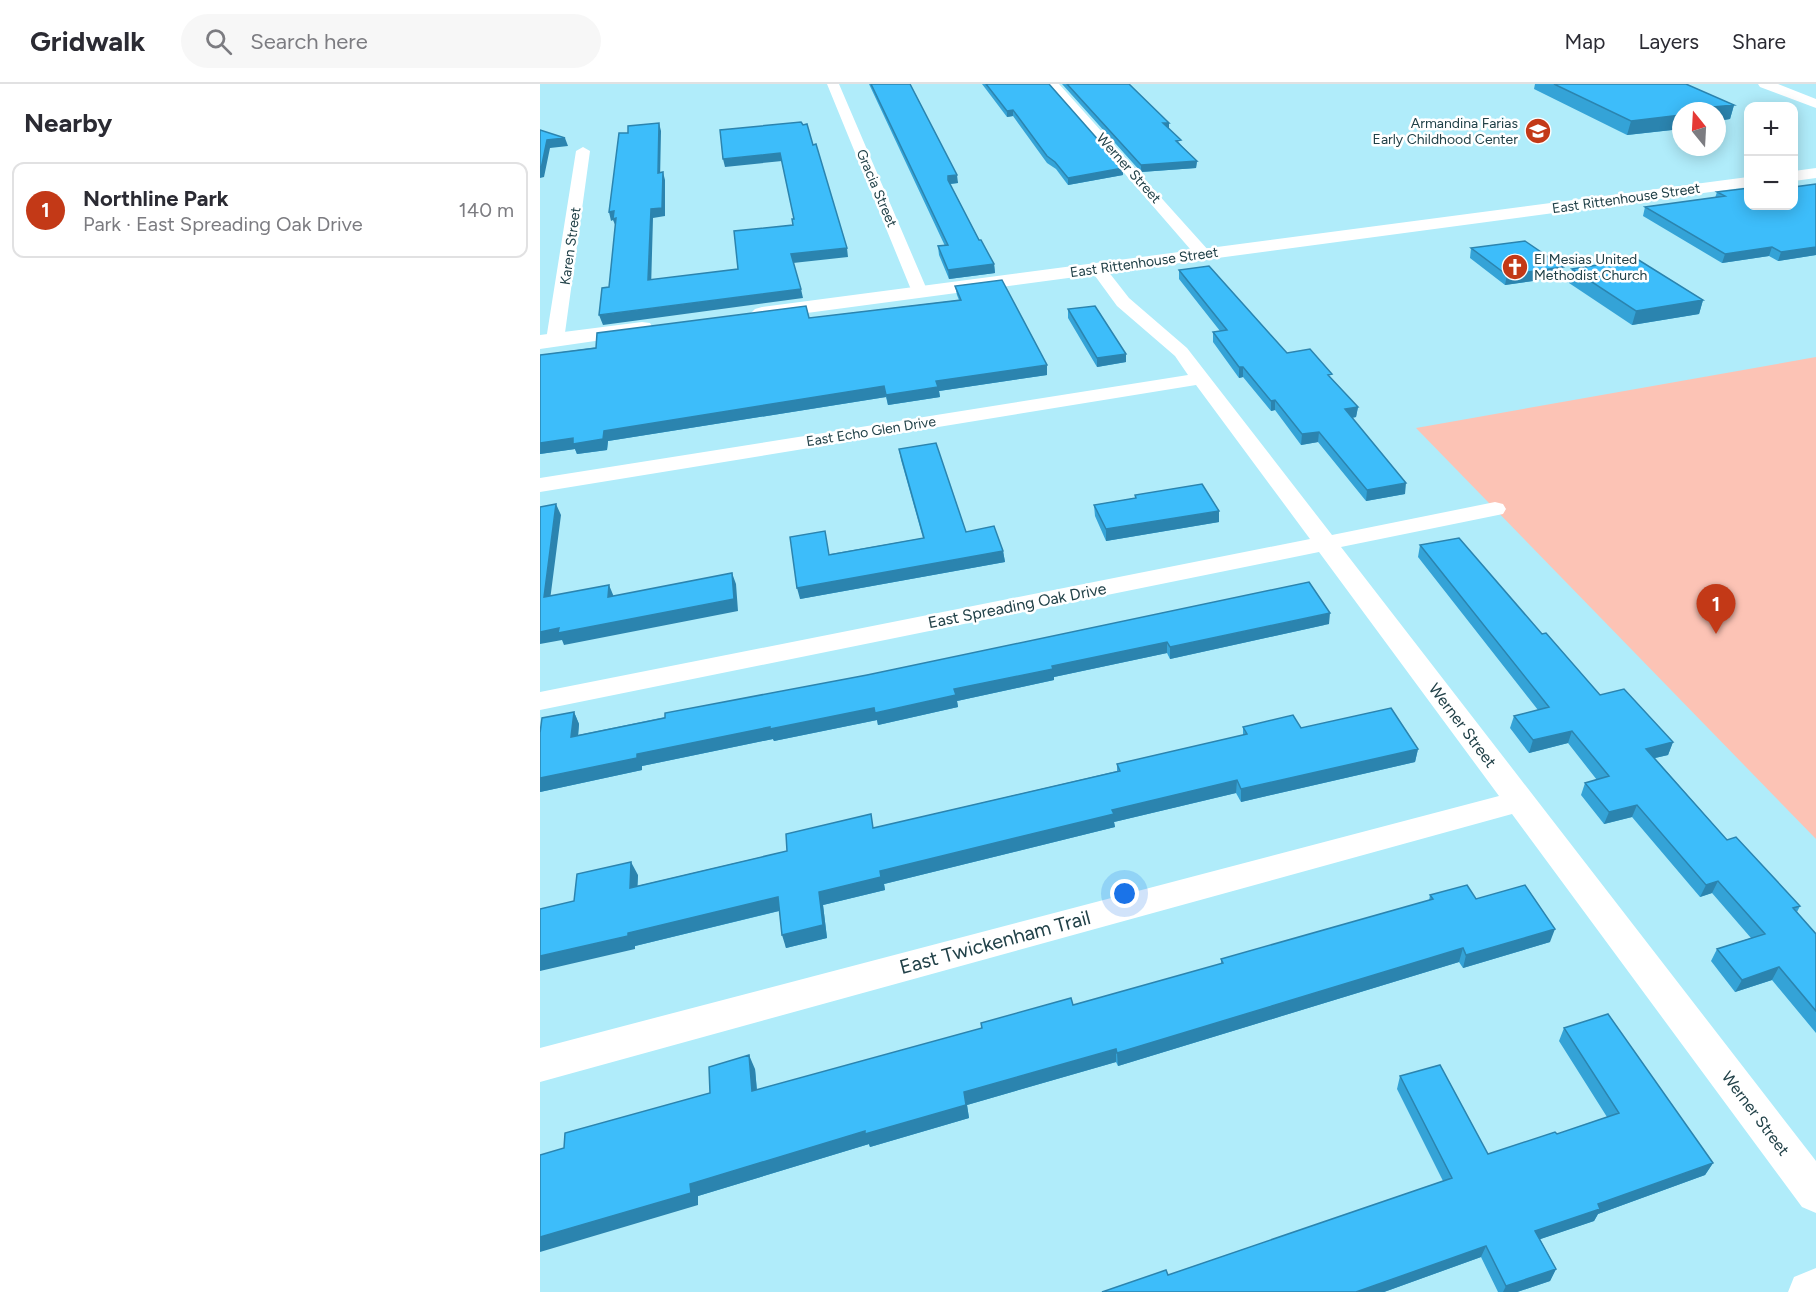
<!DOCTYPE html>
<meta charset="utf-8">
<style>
body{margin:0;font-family:Figtree,sans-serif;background:#f7f7f7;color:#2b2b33}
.controls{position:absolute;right:18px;top:18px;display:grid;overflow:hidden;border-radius:12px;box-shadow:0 3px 15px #0003}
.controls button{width:54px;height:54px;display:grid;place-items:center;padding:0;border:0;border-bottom:2px solid #e1e1e2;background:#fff;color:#2b2b33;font:30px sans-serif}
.compass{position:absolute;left:1132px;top:18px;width:54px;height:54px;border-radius:50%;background:#fff;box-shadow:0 3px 15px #0003;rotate:342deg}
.you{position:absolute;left:585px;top:810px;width:21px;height:21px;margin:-15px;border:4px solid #fff;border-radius:50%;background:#1a73e8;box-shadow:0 0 0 9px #1a73e833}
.badge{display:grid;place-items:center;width:39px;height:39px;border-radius:50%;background:#c33917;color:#fff;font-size:20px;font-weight:700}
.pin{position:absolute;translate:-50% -50px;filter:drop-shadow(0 2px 3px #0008)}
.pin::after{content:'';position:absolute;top:32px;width:21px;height:18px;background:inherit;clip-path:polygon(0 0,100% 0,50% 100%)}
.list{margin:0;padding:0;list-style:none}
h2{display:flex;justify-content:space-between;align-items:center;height:78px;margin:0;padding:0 24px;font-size:26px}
h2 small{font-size:20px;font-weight:400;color:#7c7c81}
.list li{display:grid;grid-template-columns:39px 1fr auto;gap:18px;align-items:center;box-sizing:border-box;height:96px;margin:0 12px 12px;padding:0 12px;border:2px solid #e1e1e2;border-radius:12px}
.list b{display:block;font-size:22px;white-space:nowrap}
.list p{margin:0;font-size:20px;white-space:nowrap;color:#7c7c81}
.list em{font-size:20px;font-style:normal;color:#7c7c81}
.icon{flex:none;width:33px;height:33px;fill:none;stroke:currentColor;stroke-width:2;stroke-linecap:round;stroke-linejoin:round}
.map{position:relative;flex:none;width:1276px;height:1208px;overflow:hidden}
header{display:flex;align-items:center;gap:36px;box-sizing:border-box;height:84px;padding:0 30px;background:#fff;border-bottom:2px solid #e1e1e2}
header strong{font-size:28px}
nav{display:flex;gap:33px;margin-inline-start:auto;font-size:21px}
.search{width:420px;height:54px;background:#f7f7f7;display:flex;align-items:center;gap:15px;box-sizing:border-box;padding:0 21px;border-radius:33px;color:#7c7c81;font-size:22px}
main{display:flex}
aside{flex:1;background:#fff}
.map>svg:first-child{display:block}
.green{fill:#fcc3b5}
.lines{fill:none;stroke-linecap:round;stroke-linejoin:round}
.minor{fill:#fff;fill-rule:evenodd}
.tertiary{fill:#fff;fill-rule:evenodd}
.wall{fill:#34a3d7}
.shaded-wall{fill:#2b84af}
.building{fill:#3dbdfa;stroke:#2b84af;stroke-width:1.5}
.labels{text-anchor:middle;stroke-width:5;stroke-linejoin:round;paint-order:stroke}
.far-poi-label{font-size:14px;fill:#214148;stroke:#fff;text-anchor:end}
.far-street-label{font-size:14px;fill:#214148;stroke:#fff}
.street-label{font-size:16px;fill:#214148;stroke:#fff}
.near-street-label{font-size:20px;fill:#214148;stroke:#fff}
</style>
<header>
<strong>Gridwalk</strong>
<div class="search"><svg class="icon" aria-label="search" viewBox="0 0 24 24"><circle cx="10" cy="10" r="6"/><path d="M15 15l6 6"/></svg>Search here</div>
<nav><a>Map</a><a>Layers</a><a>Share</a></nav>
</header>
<main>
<aside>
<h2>Nearby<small></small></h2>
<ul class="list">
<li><span class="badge">1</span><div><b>Northline Park</b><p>Park · East Spreading Oak Drive</p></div><em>140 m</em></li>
</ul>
</aside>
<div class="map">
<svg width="1276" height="1208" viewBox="0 0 1276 1208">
<rect width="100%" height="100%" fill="#b0ecfa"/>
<!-- green -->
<path class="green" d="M1276 273V755L876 344Z"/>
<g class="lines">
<!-- minor -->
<path class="minor" d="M287 0H299L388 208 386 212H374L372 208Z
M507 0H519L669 167 671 170 669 173H657Z
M43 63 50 67 24 256 21 260H9L6 256 36 67Z
M558 180 564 182 589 214 647 264 792 451 955 418 963 420 966 425 963 430 801 463 1276 1077V1129L1262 1123 972 730 0 998V964L959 712 779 468 0 626V608L770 455 656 301 0 408V394L648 291 635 272 577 222 550 185Z
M1276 1184V1208H1248L1254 1193Z"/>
<!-- tertiary -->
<path class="tertiary" d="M1218 0H1238L1276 15V24L1220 3Z
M1276 84V94L1254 97V87Z
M1208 93V103L222 235 215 233 211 229 215 225 222 223Z
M102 238 110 239 113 244 110 249 0 265V251Z"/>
</g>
<!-- wall -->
<path class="wall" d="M329 0H370L418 99 410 100 439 156 454 180 455 189 409 195 399 171 398 162H405Z
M442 0H509L583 84V91L528 101 516 85 507 79 473 32 467 33Z
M522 0H589L629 39V45L641 61 657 77 656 84 601 88Z
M995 0H1146L1194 21 1190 35 1177 37V27H1141V45L1087 51 994 5Z
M1276 100V171L1238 177 1229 172 1182 179 1103 132 1105 123 1175 114 1177 108 1209 122Z
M931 164 1023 183 1021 193 965 201 930 174Z
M1032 185 1163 216 1159 230 1092 241 1029 199Z
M639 186 747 269 792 295 818 323 816 333 812 334 865 410 826 417 778 358 761 361 735 326 731 327 703 293 699 294 673 258V248L680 247 639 195Z
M415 202 507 291 399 307 400 313 348 321 346 313 68 357 67 366 37 370 35 365 0 370V271L269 234 419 216 417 211Z
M528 225 586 278 557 283 528 234Z
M359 365 426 448 463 467 465 478 260 515 290 470 383 454 361 376Z
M595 411 679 438 566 457 555 432 554 421 595 414Z
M880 461 1002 550 1060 611 1133 658 1128 671 1115 674 1187 756 1260 822 1257 828 1276 850V949L1232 896 1195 908 1171 877 1177 865 1211 854 1172 809 1160 813 1092 733 1064 740 1041 711 1045 699 1057 696 1028 659 989 669 970 644 974 632 998 626 878 473Z
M789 540 630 575 627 569 514 593V596L417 617 418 623 338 641 337 636 234 657 233 655 102 682V686L0 708 34 628 39 640 38 651 327 591Z
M703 643 761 644 878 665 875 678 701 718 696 709 574 738 575 743 344 800 345 806 283 821 287 854 246 864 239 827 95 862V865L34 817 98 791 97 802 247 767 334 744 577 687V680L703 651Z
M890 811 936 815 1010 858 923 884 919 878 578 982 576 978 427 1021 429 1034 330 1063 329 1060 158 1112V1121L24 1064 170 1009 215 985 217 1006 533 921 681 880V875L889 817Z
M1024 944 1173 1079 1165 1091 1058 1130 1054 1137 1000 1155 1016 1185 1010 1197 977 1208H958L941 1173 844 1208H562L628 1191 903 1097 857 1005 860 992 948 1070 1017 1050 1067 1033 1019 957Z"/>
<!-- shaded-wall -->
<path class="shaded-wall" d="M1194 21 1190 35 1177 37V27H1166L1173 23Z
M473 26V32L467 33V27Z
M1141 31V45L1087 51 1091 37Z
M119 39 121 47 120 97 118 89Z
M623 39H629V45Z
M25 54 28 62 10 64 4 93 0 94V85L7 56Z
M240 69 242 77 185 83 183 75Z
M657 77 656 84 601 88V81Z
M583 84V91L528 101V94Z
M123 88 125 96V132L113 134 111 205 108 196 111 125Z
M417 91 418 99 409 100 408 92Z
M74 127 78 143H76L73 136 71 137 69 128Z
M1232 163 1229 172 1182 179 1185 170Z
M1276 163V171L1238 177 1241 168Z
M307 164 308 173 253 179 251 170Z
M454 180 455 189 409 195 408 186Z
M1023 183 1021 193 965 201 967 191Z
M261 205 263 214 63 241 59 231Z
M1163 216 1159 230 1092 241 1096 227Z
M586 270V278L557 283V274Z
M507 281V291L399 307 400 313 348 321 346 311 396 297Z
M699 283H703V293L699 294Z
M344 302 346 313 68 357 67 366 37 370 35 365 0 370V359L64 347Z
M735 316V326L731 327V317Z
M818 323 816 333 804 335 805 325Z
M779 348 778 358 761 361 762 350Z
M866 399 865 410 826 417 827 406Z
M16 420 21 431 9 524 4 513Z
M679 427V438L566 457V445Z
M463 467 465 478 260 515 257 504Z
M192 489 196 500 198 527 24 561 22 556 0 560V548Z
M69 501 74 513H68Z
M790 529 789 540 630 575V563Z
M627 558V569L514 593V596L417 617 418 623 338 641 337 636 234 657 233 655 102 682V686L0 708V694L97 670 414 605 512 582Z
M34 628 39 640 37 665 31 653Z
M1032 647 1028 659 989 669 993 656Z
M1133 658 1128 671 1102 677 1106 665Z
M878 665 875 678 701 718V705Z
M697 696 696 709 574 738 575 743 344 800 345 806 283 821 287 854 246 864 242 851 279 808 340 787 572 726Z
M1097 721 1092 733 1064 740 1069 728Z
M91 778 98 791 97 816 90 804Z
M1178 797 1172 809 1160 813 1166 801Z
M238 813 243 826 95 862V865L0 887V872L88 849Z
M1015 845 1010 858 923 884 926 871Z
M923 864 919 878 578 982 577 969Z
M1239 883 1232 896 1195 908 1202 896Z
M576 965V978L427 1021 429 1034 330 1063 329 1060 158 1112V1121L0 1168V1153L150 1100 424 1008Z
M209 971 215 985 218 1020 212 1007Z
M1173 1079 1165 1091 1058 1130 1054 1137 989 1159 995 1147 1058 1120Z
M946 1162 941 1173 844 1208H816Z
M1016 1185 1010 1197 977 1208H963L966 1202Z"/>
<!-- building -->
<path class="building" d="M331 0H370L417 91 408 92V96L439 156H441L454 180 408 186 398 162 408 161Z
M446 0H509L583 84 528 94 515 78 507 72 473 26 467 27Z
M527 0H589L629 39H623L641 56 636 57 657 77 601 81Z
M1014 0H1146L1194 21 1173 23 1177 25 1166 26 1167 27H1141V31L1091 37Z
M261 38 263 41 267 40 273 61 276 60 307 164 251 170 261 205 59 231 62 204 69 203 76 134 73 135 74 127 69 128 79 49H88V42L119 39 118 89 123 88 122 124 111 125 108 196 198 185 194 147 253 141 252 135H254L240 69 183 75 180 46Z
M0 46 25 54 7 56 1 85H0Z
M1276 100V163L1241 168 1232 163 1185 170 1105 123 1185 112 1177 108 1209 104V122H1254V103Z
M985 157 1023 183 967 191 931 164Z
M1097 175 1163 216 1096 227 1032 185Z
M669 182 747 269 770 265 792 290 788 291 818 323 805 325 866 399 827 406 779 348 762 350 735 316 731 317 703 283H699L673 248 687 246 639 186Z
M462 196 507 281 396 297 398 303 346 311 344 302 64 347 63 355 33 360V354L0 359V271L56 264 57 249 266 222 269 234 421 216 415 202Z
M555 222 586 270 557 274 528 225Z
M396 359 426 448 454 442 463 467 257 504 250 453 285 447 289 471 384 454 359 365Z
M662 400 679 427 566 445 554 421 596 414 595 411Z
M16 420 4 513 69 501 68 513 192 489 194 515 18 549 19 544 0 548V423Z
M919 454 1002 550 1006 549 1060 611 1084 605 1133 658 1106 665 1187 756 1196 753 1260 822 1253 824 1276 850V927L1239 883 1202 896 1177 865 1225 850 1178 797 1166 801 1097 721 1069 728 1045 699 1069 692 1032 647 993 656 974 632 1009 623 880 461Z
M769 498 790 529 630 563 627 558 512 582 513 585 414 605 416 611 335 629 334 624 230 645V643L97 670V674L0 694V649L2 634 34 628 31 653 125 634V629L327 591Z
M851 624 878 665 701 705 697 696 572 726 574 730 340 787 341 793 279 808 283 841 242 851 238 813 88 849V852L0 872V825L34 817 37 790 91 778 90 804 247 767 246 750 331 730 333 744 580 687 577 680 707 650 703 643 753 631 761 644Z
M927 801 936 815 985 801 1015 845 926 871 923 864 577 969 576 965 424 1008 426 1021 325 1050V1047L150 1100 151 1109 0 1153V1071L24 1064 25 1049 170 1009 169 983 209 971 212 1007 442 944 441 939 531 914 533 921 683 879 681 875 893 815 890 811Z
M1068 930 1173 1079 1058 1120 1060 1125 995 1147 1016 1185 966 1202 946 1162 816 1208H562L626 1186 628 1191 912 1094 860 992 900 981 948 1070 1015 1048 1017 1050 1079 1029 1024 944Z"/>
<!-- icons -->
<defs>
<g id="school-disc" transform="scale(1.35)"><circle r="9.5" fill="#c33917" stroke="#fff"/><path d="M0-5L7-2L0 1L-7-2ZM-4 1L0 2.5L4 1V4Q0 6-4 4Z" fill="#fff"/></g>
<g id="church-disc" transform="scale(1.35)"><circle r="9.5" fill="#c33917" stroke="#fff"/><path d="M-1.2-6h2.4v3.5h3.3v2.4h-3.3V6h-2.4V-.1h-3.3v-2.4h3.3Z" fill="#fff"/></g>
</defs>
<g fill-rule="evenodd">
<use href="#school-disc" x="998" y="47"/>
<use href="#church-disc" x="975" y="183"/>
</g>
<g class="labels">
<!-- far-poi labels -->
<g class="far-poi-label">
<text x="978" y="44">Armandina Farias<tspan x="978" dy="16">Early Childhood Center</tspan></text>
<text x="994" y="180" text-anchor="start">El Mesias United<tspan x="994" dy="16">Methodist Church</tspan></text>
</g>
<!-- far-street labels -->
<g class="far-street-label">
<text transform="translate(589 84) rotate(48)" y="5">Werner Street</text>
<text transform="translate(337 104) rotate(67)" y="5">Gracia Street</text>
<text transform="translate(1086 114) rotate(-8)" y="5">East Rittenhouse Street</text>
<text transform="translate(30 162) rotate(-82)" y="5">Karen Street</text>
<text transform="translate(604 178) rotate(-8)" y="5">East Rittenhouse Street</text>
<text transform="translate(331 347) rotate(-9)" y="5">East Echo Glen Drive</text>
</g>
<!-- street labels -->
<g class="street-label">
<text transform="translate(477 521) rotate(-11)" y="6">East Spreading Oak Drive</text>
<text transform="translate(923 641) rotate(53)" y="6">Werner Street</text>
<text transform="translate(1216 1029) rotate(53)" y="6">Werner Street</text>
</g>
<!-- near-street labels -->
<g class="near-street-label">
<text transform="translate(455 858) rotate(-15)" y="7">East Twickenham Trail</text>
</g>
</g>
</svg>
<div class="controls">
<button>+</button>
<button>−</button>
</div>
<svg class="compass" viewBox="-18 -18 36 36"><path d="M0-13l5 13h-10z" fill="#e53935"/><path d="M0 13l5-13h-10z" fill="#7c7c81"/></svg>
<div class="you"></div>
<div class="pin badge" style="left:1176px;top:550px">1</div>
</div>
</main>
